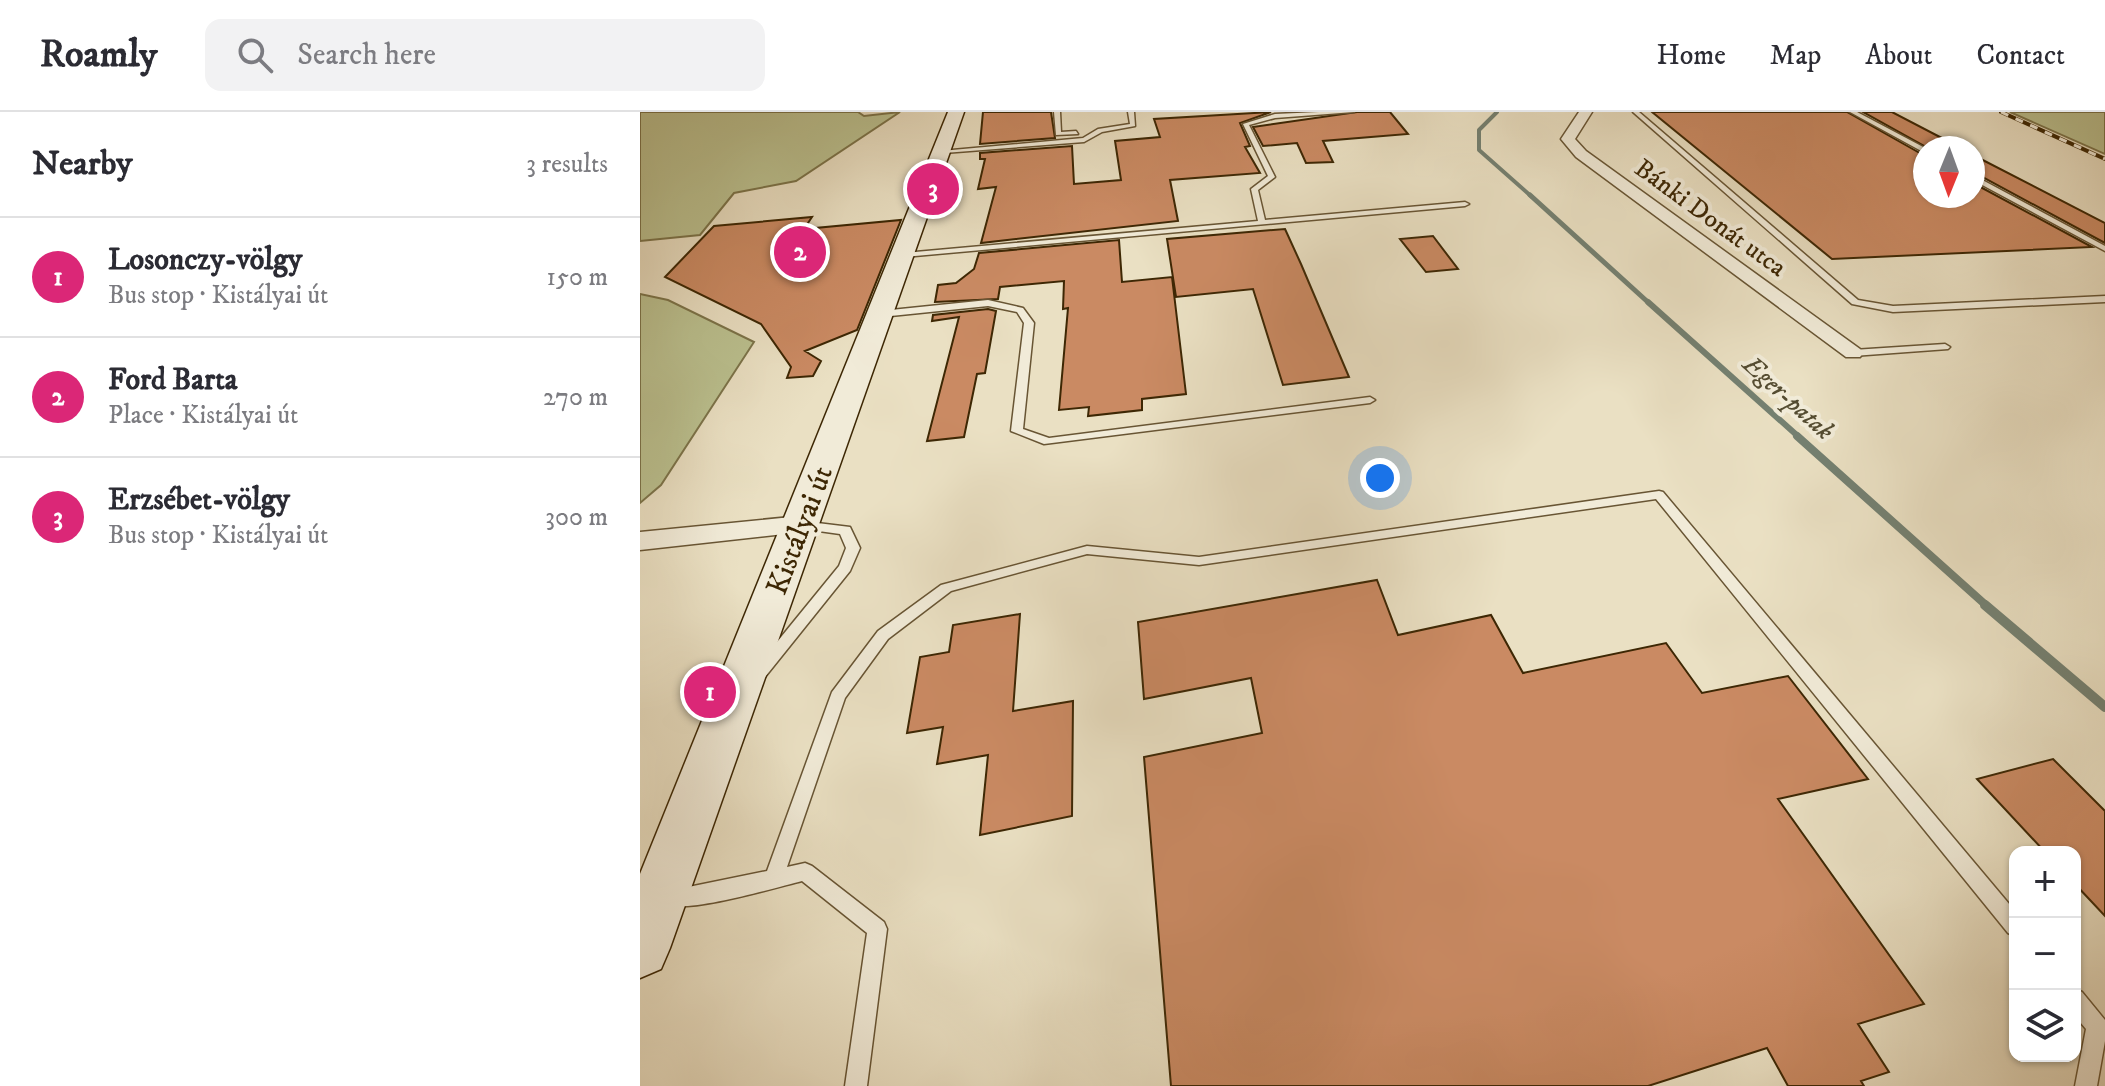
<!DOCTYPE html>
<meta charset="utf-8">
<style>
body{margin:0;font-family:"IM FELL DW Pica",serif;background:#f2f2f3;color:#2b2b33}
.controls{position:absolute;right:24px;bottom:24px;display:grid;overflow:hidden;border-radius:16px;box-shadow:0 2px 6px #0004}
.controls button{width:72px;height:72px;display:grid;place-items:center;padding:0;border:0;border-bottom:2px solid #e1e1e2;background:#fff;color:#2b2b33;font:40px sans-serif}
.compass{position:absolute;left:1273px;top:24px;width:72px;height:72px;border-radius:50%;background:#fff;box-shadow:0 2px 6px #0004;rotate:181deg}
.you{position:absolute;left:740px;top:366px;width:28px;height:28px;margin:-20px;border:6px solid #fff;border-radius:50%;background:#1a73e8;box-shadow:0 0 0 12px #1a73e833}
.badge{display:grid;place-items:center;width:52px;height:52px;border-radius:50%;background:#db2777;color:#fff;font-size:26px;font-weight:700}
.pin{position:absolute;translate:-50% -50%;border:4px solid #fff;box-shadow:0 2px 8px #0006}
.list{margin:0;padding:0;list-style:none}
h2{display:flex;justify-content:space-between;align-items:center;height:104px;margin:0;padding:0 32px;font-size:34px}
h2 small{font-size:26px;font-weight:400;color:#7c7c81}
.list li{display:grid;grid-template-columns:52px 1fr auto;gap:24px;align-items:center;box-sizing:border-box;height:120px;padding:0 32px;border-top:2px solid #e1e1e2}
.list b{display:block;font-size:30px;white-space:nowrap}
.list p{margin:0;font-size:26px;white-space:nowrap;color:#7c7c81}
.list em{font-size:26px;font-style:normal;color:#7c7c81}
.icon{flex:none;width:44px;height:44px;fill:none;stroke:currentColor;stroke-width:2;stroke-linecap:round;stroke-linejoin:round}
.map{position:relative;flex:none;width:1465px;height:974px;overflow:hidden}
header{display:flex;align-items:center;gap:48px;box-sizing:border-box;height:112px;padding:0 40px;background:#fff;border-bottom:2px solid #e1e1e2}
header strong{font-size:38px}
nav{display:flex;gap:44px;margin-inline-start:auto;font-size:28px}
.search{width:560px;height:72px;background:#f2f2f3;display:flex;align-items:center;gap:20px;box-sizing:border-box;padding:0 28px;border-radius:16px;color:#7c7c81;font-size:30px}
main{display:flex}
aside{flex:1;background:#fff}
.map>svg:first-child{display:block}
.green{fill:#bbc190;stroke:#7c744a;stroke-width:2}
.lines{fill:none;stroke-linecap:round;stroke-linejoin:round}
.stream-far4{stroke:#748071;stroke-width:4}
.stream-far3{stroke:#748071;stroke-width:5}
.stream-far2{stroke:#748071;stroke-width:6}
.stream-far1{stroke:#748071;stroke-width:8}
.stream{stroke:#748071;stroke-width:10}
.building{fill:#ca8a63;stroke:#3d2704;stroke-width:2}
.service-casing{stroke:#685534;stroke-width:3}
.minor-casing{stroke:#685534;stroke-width:3}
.secondary-casing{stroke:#3d2704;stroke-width:3}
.service{fill:#f1ebd8;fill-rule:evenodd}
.minor{fill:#f1ebd8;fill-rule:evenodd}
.secondary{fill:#f1ebd8;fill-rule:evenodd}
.rail-casing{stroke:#3d2704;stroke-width:4}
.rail{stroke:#f1ebd8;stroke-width:3;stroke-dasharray:8;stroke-linecap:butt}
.labels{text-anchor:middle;stroke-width:8;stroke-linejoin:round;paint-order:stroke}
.far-street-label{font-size:26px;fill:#3d2704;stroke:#f1ebd8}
.far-water-label{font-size:26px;font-style:italic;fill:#544c31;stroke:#f1ebd8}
.street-label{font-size:30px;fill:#3d2704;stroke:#f1ebd8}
</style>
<header>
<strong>Roamly</strong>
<div class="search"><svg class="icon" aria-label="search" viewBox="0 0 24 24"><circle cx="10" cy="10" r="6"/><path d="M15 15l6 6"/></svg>Search here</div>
<nav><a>Home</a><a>Map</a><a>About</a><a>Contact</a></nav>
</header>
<main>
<aside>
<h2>Nearby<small>3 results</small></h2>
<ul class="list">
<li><span class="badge">1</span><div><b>Losonczy-völgy</b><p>Bus stop · Kistályai út</p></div><em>150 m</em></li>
<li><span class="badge">2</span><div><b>Ford Barta</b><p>Place · Kistályai út</p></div><em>270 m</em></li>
<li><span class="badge">3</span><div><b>Erzsébet-völgy</b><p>Bus stop · Kistályai út</p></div><em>300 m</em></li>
</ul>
</aside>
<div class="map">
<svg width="1465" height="974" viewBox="0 0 1465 974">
<rect width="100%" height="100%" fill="#eae0c3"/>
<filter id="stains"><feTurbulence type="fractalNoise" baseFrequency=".0025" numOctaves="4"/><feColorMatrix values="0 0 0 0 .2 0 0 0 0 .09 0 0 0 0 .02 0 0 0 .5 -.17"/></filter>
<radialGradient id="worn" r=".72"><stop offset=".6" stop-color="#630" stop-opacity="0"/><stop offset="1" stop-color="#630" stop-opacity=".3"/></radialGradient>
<!-- green -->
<path class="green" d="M0 0H218L224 4 260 0 156 69 94 81 60 123 0 129Z
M1370 0H1465V42Z
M0 182 28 188 114 230 21 373 0 391Z"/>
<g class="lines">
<!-- stream-far4 -->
<path class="stream-far4" d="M857 0 839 18V38L892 85"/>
<!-- stream-far3 -->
<path class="stream-far3" d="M890 83 1010 192"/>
<!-- stream-far2 -->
<path class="stream-far2" d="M1008 190 1160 326"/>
<!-- stream-far1 -->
<path class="stream-far1" d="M1157 324 1348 495"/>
<!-- stream -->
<path class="stream" d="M1345 493 1465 595"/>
</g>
<!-- building -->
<path class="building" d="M343 0H411L415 26 340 32Z
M631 0 600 11 610 34 605 35 620 61 530 68 538 109 341 131 356 75 338 77 345 47H340V41L432 34 434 72 481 68 475 29 520 25 514 7Z
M717 0H750L768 22 683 29 693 50 666 51 657 31 623 34 613 15Z
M1012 0H1207L1285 44V84H1333V71L1452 135 1192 147Z
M1223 0H1252L1321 36H1288Z
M1333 43 1465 111V131L1333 60Z
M172 105 164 117 261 108 217 218 165 239 181 249 173 264 147 266 151 255 121 212 25 165 74 114Z
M645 117 661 152 709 265 643 273 613 177 536 185 527 127Z
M793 124 818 157 786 160 760 127Z
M479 128 482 170 532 165 546 282 502 287V298L448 304 449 295 419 298 428 196 423 197 424 169 360 175 358 187 295 190 298 173 316 171 334 157 339 141Z
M348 197 356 199 345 261 337 262 324 325 287 329 319 205 292 209 293 203Z
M737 468 758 523 851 503 883 561 1026 531 1062 581 1148 564 1228 667 1138 687 1284 892 1218 912 1249 960 1221 969 1224 974H1148L1127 936 1008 974H531L504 645 622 621 611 566 504 587 498 510Z
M380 502 373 599 433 589 432 704 340 723 348 643 297 652 303 615 267 621 280 545 309 540 313 513Z
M1413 647 1465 699V804L1435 772V740H1405L1337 667Z"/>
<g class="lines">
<!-- service casing -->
<g class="service-casing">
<path id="service" d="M414 0H420L421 20 436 19 438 22 416 23Z
M488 0H494L495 14 462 20 444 30 304 41 301 39 443 26 458 17 490 12Z
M679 0H714L635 6 609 13 635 65 618 78 625 108 825 90 829 92 825 94 264 145 260 143 264 141 618 109 611 77 628 64 603 12 635 2Z
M993 0H999L1218 188 1253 194 1465 184V190L1253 200 1212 192Z
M1210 0H1217L1285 36V41Z
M1333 63 1465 134V139L1333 68Z
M348 188 383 196 394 211 383 317 409 326 730 285 735 288 730 291 404 332 371 319 384 211 377 200 348 194 241 205 236 202 241 199Z
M1305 232 1310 235 1308 237 1213 244 1208 241 1213 238Z
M1019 379 1023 380 1375 799V824L1368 821 1016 387 559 453 447 442 311 479 248 527 205 586 147 755 165 751 172 754 244 810 247 817 227 974H205L227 821 162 769C134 776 47 802 24 792L21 786 24 780 127 759 192 580 238 519 301 473 447 434 559 445Z
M161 409 210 415 220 436 210 459 125 565H115L112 561 115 557 199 454 206 436 200 422 157 416 155 413Z
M1435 877 1442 880 1465 908V929L1457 974H1435L1446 917 1435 904Z"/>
</g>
<!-- minor casing -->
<g class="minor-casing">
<path id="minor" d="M939 0H952L935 27 946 39 1220 237 1223 241 1220 245H1206L936 45 921 27Z
M161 404 171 407 175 413 171 419 0 438V420Z"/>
</g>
<!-- secondary casing -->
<g class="secondary-casing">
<path id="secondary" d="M308 0H324L30 836 21 857 0 866V762Z"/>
</g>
<!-- service -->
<use href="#service" class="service"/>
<!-- minor -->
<use href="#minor" class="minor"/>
<!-- secondary -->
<use href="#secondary" class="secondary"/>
<!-- rail casing -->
<g class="rail-casing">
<path id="rail" d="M1361 0 1465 47"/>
</g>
<!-- rail -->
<use href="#rail" class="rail"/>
</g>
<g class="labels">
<!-- far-street labels -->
<g class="far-street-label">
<text transform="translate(1071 105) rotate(36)" y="9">Bánki Donát utca</text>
</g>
<!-- far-water labels -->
<g class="far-water-label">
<text transform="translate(1149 285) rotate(42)" y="9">Eger-patak</text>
</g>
<!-- street labels -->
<g class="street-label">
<text transform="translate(159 418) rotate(-69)" y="10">Kistályai út</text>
</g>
</g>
<rect width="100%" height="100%" filter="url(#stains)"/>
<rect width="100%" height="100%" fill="url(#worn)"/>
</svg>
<div class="controls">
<button>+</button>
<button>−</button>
<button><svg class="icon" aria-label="layers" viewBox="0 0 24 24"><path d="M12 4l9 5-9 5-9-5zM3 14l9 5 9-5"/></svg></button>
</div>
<svg class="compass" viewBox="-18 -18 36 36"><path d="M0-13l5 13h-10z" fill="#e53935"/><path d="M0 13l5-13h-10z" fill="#7c7c81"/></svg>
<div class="you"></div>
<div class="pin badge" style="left:70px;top:580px">1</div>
<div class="pin badge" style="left:160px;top:140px">2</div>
<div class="pin badge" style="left:293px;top:77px">3</div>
</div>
</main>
